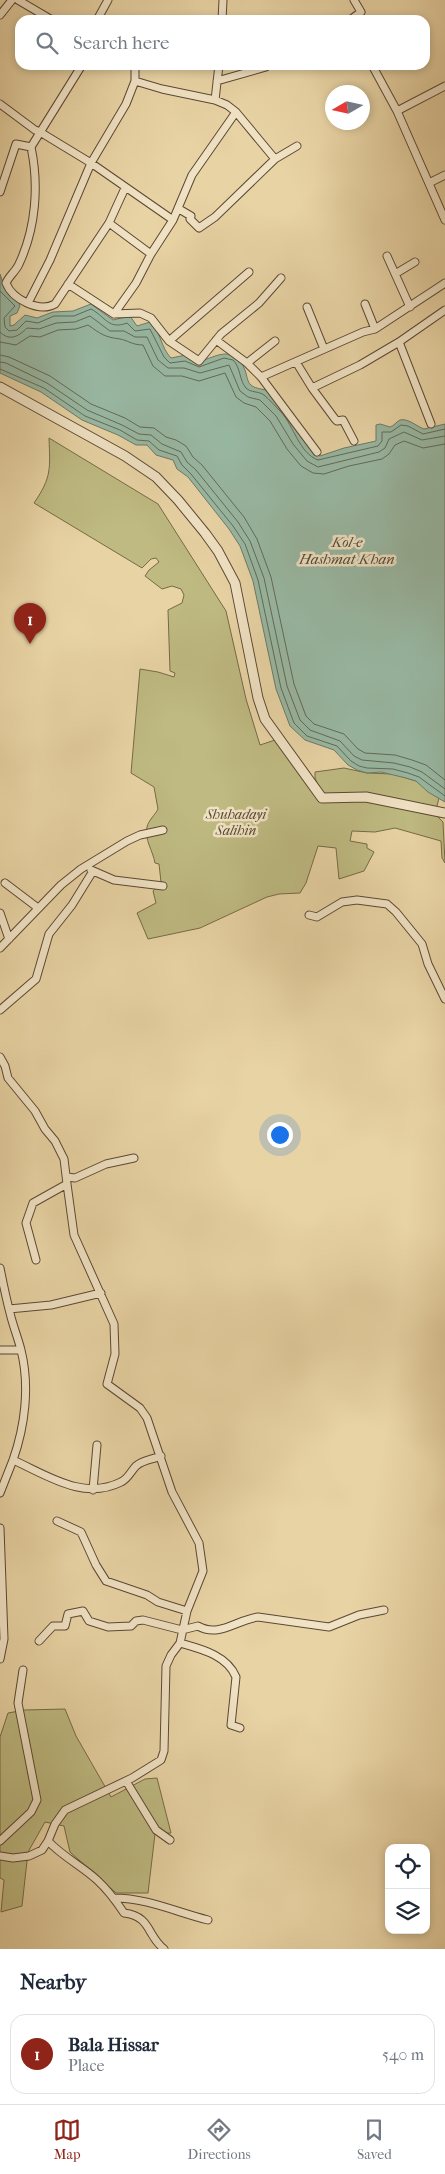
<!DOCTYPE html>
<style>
body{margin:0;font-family:"IM FELL French Canon",serif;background:#f6f6f7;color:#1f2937}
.controls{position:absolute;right:15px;bottom:15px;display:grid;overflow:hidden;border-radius:10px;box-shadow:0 2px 8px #0003}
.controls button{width:45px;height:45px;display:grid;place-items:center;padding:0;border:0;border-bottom:1px solid #e0e1e3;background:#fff;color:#1f2937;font:25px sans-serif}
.compass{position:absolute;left:325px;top:85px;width:45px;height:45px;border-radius:50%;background:#fff;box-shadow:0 2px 8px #0003;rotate:261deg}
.you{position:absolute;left:279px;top:1134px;width:18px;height:18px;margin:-12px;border:4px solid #fff;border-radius:50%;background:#1a73e8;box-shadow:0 0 0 8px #1a73e833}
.badge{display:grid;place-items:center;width:32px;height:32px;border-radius:50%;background:#8f2418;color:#fff;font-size:16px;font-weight:700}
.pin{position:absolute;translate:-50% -41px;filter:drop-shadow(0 1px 2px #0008)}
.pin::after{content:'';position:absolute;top:26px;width:18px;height:15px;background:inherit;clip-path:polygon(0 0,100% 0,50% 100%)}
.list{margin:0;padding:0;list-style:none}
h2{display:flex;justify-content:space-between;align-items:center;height:65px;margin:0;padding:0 20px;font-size:21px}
h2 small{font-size:16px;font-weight:400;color:#747a83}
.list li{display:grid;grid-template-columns:32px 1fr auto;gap:15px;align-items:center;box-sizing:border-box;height:80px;margin:0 10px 10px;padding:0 10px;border:1px solid #e0e1e3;border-radius:15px}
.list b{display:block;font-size:19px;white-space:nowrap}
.list p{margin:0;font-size:16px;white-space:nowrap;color:#747a83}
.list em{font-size:16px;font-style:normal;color:#747a83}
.icon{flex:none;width:28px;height:28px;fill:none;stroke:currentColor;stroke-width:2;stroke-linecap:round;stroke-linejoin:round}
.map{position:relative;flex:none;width:445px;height:1949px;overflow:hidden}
.search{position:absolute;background:#fff;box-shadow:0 2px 8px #0003;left:15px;right:15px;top:15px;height:55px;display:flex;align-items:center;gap:12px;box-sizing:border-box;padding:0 18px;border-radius:15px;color:#747a83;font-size:19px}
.sheet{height:155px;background:#fff}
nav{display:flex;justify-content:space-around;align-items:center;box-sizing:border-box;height:70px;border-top:1px solid #e0e1e3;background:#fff;font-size:14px;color:#747a83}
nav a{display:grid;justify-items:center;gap:2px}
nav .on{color:#8f2418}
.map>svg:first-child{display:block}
.green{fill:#beba81;stroke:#766a47}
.water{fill:#98b8a3;stroke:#6e7967}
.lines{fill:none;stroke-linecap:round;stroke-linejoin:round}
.shore{stroke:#636958;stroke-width:1}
.minor-casing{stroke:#5c4833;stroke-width:9}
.tertiary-casing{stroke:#5c4833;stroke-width:11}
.minor{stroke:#f0e2c4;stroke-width:7}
.tertiary{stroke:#f0e2c4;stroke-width:9}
.labels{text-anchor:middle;stroke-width:5;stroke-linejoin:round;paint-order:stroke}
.park-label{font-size:14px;font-style:italic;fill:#594a30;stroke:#f0e2c4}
.water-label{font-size:15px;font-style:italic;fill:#4e493a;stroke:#f0e2c4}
</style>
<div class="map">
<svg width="445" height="1949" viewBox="0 0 445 1949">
<rect width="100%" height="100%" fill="#e8d3a4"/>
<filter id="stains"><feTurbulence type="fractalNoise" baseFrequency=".004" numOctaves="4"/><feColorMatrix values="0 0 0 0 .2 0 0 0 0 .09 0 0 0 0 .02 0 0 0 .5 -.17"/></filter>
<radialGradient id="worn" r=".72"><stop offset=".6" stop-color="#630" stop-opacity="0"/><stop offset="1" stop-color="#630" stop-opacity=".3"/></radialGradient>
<!-- green -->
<path class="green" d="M49 438 158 504 226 611 246 699 260 745 275 740 313 793 320 790 315 778V772L344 768 367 773 393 774 416 781 439 798 435 814 443 822 445 863 442 858 441 841 395 828 375 832 352 831 350 841 367 844V848L374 852 364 871 339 879 336 848 318 846 306 883 300 893 279 894 267 897 200 928 148 939 137 913 156 903 153 891 161 882 159 864 155 863C153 851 144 839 147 827 148 821 155 815 158 809L154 787 131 773 140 669 158 672 174 677 175 673 170 671 168 610 182 603 184 595 181 589 172 586 162 589 145 576 149 570 159 562 156 558 151 559 142 568 34 503C52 477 50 468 49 438Z
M65 1709 76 1736 111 1797 145 1779 157 1778 171 1833 155 1834 148 1893H116L70 1852 64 1826 45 1822 28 1852 22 1906 1 1912 4 1880 0 1878V1737L8 1713 25 1710Z"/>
<!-- water -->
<path class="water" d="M0 274 5 289 18 301 20 306 17 313 10 316V326L14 325 25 315 37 318 53 312 73 311 91 304 113 320 130 316 137 326 150 322C161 332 161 348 171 358L186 355 199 362C218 355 235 345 245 370 247 375 247 382 251 385 254 388 261 389 266 390L316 454 320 456 344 448 376 441V425L380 424 390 427C394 426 396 422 400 420 408 418 416 426 424 429L445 424V802L428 792 416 781 406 778 381 772 367 773 357 770 348 765 334 750 305 740 290 726 276 689 253 581 240 546 229 529 188 477 177 469 173 460 156 455 147 445H136L118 435 82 420 41 392 0 373Z"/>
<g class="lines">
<!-- shore -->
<path class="shore" d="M0 291 15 306 4 318 5 327 9 331 17 330 26 321 38 323 54 316H74L91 309C106 317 108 330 127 323L135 331 150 329 164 357 170 363 185 361 199 367 224 358 233 360C241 368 239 380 246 388 251 393 259 391 264 395 269 399 276 407 281 412 294 426 299 453 318 460L378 446 382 441V432H391L401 425 408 426 423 434 445 429
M0 332C10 342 19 336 27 328L39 329 56 323 75 322 90 316 110 331H124L135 337H147L158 360 168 368H184L200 373 229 365 240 391 248 397 260 400 276 416 293 444 307 461 318 467 379 452 385 448 389 439 404 432 422 440 445 436
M0 342 16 345 30 336 40 337 58 330 76 329 88 325C101 334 104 337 120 339 127 340 132 345 143 345L153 366 165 376H182L199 381 225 373 236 397 244 403 256 407 270 421 287 449 301 466 313 473 324 474 349 466 382 459 389 454 395 445 404 441 423 448 445 444
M0 355 9 357 50 376 91 404 125 418 140 427 154 428 166 437 176 440 186 446 193 457 202 465 244 517 257 539 271 577 294 684 306 716 314 724 344 734 358 749 365 753 395 755 412 760 426 765 445 780
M0 362 6 363 47 383 87 410 122 425 139 434 151 435 162 444 181 452 187 462 196 470 238 522 250 541 264 578 287 686 300 720 310 730 340 741 354 756 362 760 394 763 410 767 422 772 445 789
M0 369 44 388 85 416 120 430 137 440 149 441 159 450 177 456 182 465 191 474 233 526 245 544 258 580 281 688 294 723 307 736 337 746 351 761 359 766 367 768 393 769 408 773 419 777 445 796"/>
<!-- minor casing -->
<g class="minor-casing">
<path id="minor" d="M18 0 52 20
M0 15 12 0
M97 20 108 0
M222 20 223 0
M350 20 361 12 354 0
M82 65 31 147C39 185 36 228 19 264 16 271 9 276 6 283 12 299 39 313 55 304L109 223 125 188
M372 65 397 111 445 220
M135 81 162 89 215 100 227 105 236 112 275 159
M217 81 266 67
M215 100 219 65
M0 104 35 130 40 132 91 163 173 220
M397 111 445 86
M429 183 445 175
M0 192 16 144 31 147
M179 209 191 216 190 219 199 228 215 217 275 159 297 146
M109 223 151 254
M387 256 410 307
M395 274 415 262
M68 284 114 314 140 313 151 318 169 341 199 361 221 334 259 303 281 278
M28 303 50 260 91 163 126 104 135 81V65
M365 304 375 329
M307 307 324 349
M114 314 136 283 151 254 173 220 192 175 236 112
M216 340 247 363 261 377 317 452
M169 341 249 272
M399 342 431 424
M296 362 312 388 360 365 399 342 445 310
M247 363 275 341
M261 377 363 332 375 329 445 283
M312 388 335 419 337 421 343 420 354 441
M91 870 114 880 163 886
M5 883 38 908
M0 913 9 939
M309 915 317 917 342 902 357 900 387 904 396 912 422 944 428 964 445 999
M0 948 61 885 81 869 127 841 140 835 163 830
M0 1010 36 979 49 934 72 905 93 871
M0 1057 5 1066 8 1078 35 1111 45 1129 55 1141 64 1159 67 1184 33 1203 26 1223 36 1260
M67 1177 75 1178 106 1164 134 1158
M0 1268C3 1283 6 1298 10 1313 13 1326 18 1338 21 1350 30 1386 25 1426 13 1460 47 1475 83 1501 121 1482 128 1479 131 1471 136 1466 142 1460 154 1459 161 1456
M9 1309 51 1305 101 1293
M0 1350H21
M93 1490 97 1445
M0 1493 13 1460
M57 1521 81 1532 96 1565 106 1581 147 1595 158 1602 187 1611
M0 1528 4 1639 0 1659
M39 1641 53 1626H65L68 1614 83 1611 89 1621 108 1627 131 1626 136 1621 143 1620 182 1630 198 1626C219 1638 236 1620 258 1617L329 1627 359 1615 384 1610
M180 1643C201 1649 227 1655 236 1677L231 1725 240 1728
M126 1781 156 1830 170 1840
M0 1841 31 1812 37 1800 18 1703 23 1670
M48 1841C63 1857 82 1866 97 1880 108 1890 116 1901 124 1913 151 1916 147 1936 164 1949
M0 1856 13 1858 29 1856 42 1850 48 1841 55 1824 65 1810 132 1778 161 1760 164 1751 166 1666 171 1655 180 1643 187 1611 203 1571 199 1543 172 1492 147 1418 140 1408 107 1384 115 1354 114 1324 74 1235 67 1184
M114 1898C147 1898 176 1912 208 1920"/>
</g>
<!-- tertiary casing -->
<g class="tertiary-casing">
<path id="tertiary" d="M0 387 125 456 156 477 178 500 205 533 218 551 235 583 258 698 265 719 322 798 366 797 445 813"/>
</g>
<!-- minor -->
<use href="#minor" class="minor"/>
<!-- tertiary -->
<use href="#tertiary" class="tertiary"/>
</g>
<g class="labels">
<!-- park labels -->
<g class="park-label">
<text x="236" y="819">Shuhadayi<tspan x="236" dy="16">Salihin</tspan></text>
</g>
<!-- water labels -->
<g class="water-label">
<text x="347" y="547">Kol-e<tspan x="347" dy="17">Hashmat Khan</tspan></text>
</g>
</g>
<rect width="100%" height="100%" filter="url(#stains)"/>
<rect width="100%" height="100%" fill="url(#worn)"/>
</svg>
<div class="controls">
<button><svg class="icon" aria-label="locate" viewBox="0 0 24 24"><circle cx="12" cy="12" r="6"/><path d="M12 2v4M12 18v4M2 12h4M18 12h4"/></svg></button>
<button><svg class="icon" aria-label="layers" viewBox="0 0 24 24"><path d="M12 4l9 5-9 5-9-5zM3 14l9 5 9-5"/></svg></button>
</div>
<svg class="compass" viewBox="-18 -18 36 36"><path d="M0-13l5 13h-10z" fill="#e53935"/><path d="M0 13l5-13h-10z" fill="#747a83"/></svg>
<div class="you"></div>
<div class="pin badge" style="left:30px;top:644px">1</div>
<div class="search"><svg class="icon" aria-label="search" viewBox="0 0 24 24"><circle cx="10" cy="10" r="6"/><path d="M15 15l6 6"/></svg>Search here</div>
</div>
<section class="sheet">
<h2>Nearby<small></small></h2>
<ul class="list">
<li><span class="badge">1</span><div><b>Bala Hissar</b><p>Place</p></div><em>540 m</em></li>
</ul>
</section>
<nav>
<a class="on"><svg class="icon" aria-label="map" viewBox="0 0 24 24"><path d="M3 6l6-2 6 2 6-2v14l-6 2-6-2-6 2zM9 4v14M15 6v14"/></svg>Map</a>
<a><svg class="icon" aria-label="directions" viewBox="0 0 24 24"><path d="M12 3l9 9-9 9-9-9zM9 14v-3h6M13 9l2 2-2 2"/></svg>Directions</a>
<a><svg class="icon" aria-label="saved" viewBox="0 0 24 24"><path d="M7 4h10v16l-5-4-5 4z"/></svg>Saved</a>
</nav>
